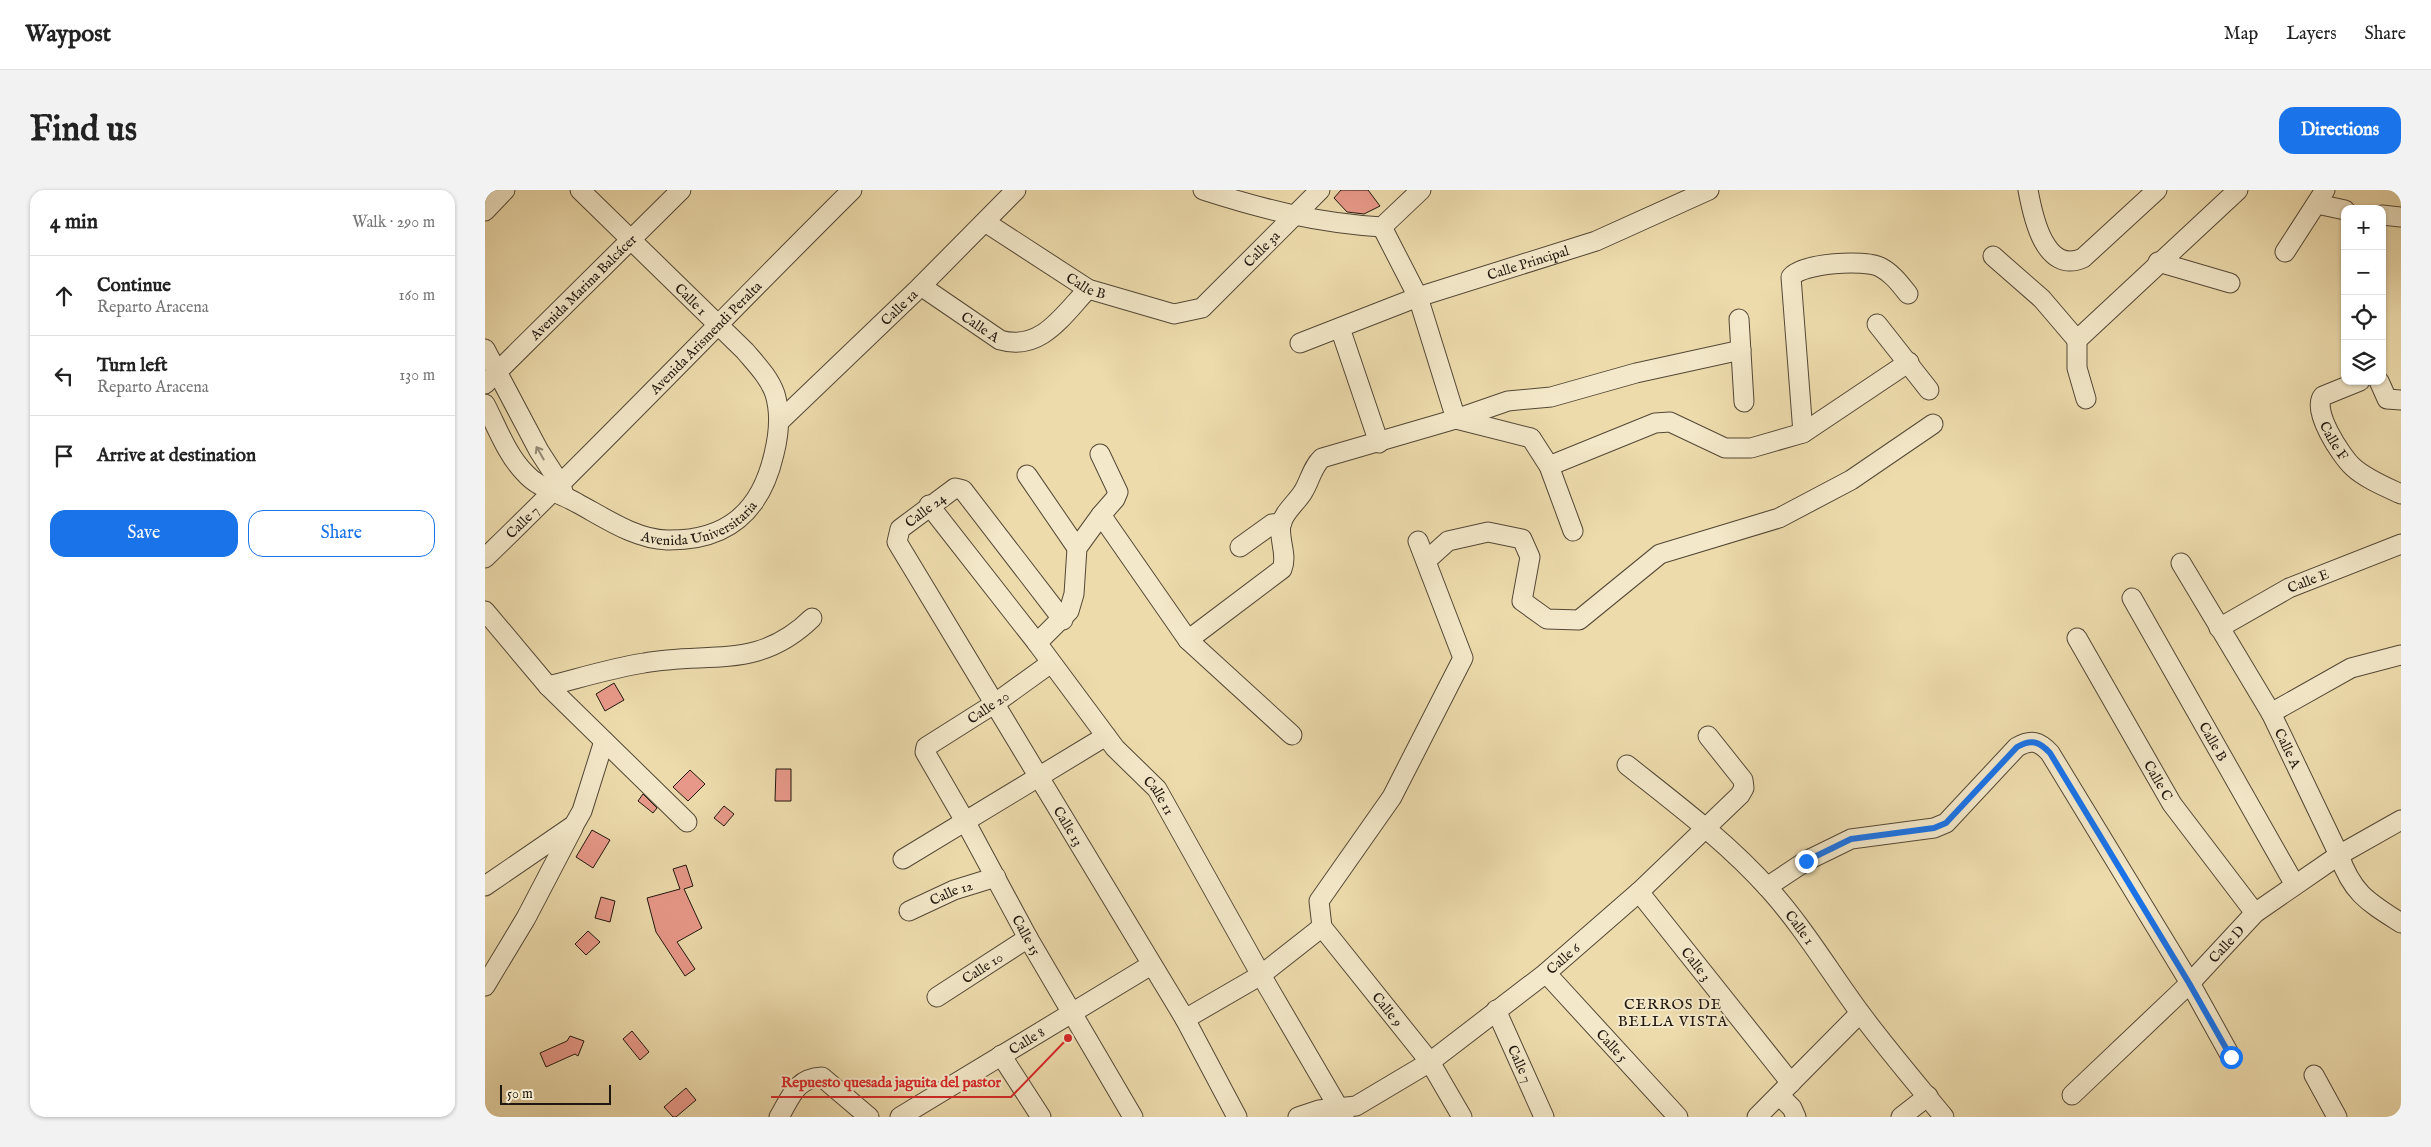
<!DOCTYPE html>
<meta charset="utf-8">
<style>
body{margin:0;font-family:"IM FELL English",serif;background:#f2f2f2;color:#222}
.controls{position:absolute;right:15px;top:15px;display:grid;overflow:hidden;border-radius:10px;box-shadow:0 1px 4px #0004}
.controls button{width:45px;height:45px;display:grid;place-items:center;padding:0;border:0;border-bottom:1px solid #e0e0e0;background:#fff;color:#222;font:25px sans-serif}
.scale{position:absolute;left:15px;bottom:12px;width:111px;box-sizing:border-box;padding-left:5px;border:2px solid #20170f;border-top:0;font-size:14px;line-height:18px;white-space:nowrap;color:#20170f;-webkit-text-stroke:4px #f3e8c9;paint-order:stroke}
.stop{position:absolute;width:15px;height:15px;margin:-11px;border:4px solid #1a73e8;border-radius:50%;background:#fff}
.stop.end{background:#1a73e8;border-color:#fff;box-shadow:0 1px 5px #0008}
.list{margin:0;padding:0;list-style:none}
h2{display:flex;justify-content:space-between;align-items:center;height:65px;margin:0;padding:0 20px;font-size:21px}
h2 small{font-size:16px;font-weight:400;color:#767676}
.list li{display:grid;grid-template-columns:32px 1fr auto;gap:15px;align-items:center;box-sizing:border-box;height:80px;padding:0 20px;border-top:1px solid #e0e0e0}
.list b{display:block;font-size:19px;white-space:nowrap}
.list p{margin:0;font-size:16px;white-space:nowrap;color:#767676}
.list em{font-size:16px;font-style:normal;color:#767676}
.actions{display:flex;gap:10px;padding:15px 20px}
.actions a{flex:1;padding:11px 0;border:1px solid #1a73e8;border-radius:15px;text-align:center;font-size:18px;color:#1a73e8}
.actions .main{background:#1a73e8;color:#fff}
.icon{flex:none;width:28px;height:28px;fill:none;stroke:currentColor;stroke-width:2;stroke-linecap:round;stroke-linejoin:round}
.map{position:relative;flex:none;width:1916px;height:927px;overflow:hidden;border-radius:15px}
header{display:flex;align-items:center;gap:30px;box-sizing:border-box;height:70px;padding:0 25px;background:#fff;border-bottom:1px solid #e0e0e0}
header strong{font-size:24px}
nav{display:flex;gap:28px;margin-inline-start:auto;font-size:18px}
.intro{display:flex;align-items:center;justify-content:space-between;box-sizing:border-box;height:120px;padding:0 30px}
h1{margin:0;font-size:35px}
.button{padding:12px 22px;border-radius:15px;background:#1a73e8;color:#fff;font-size:18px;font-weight:700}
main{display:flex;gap:30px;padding:0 30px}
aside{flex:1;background:#fff;border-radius:15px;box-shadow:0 1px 4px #0004}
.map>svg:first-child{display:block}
.building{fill:#e89989;stroke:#20170f}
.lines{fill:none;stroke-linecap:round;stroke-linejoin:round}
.minor-casing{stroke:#534836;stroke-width:21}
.minor{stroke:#f3e8c9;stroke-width:19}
.oneway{stroke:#948a75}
.route{stroke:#1a73e8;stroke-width:6}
.labels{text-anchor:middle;stroke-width:4;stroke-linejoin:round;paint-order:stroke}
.street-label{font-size:14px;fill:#20170f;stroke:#f3e8c9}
.neighbourhood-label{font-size:15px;letter-spacing:1px;fill:#20170f;stroke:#f3e8c9}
.leader{fill:none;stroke:#d62828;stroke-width:2}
.callout-dot{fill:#d62828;stroke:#f3e8c9;stroke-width:2}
.callout-label{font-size:15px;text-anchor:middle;font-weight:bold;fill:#d62828;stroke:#f3e8c9;stroke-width:4;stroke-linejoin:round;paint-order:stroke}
</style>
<header>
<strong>Waypost</strong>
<nav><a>Map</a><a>Layers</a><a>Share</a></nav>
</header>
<div class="intro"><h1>Find us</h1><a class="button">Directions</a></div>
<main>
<aside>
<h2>4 min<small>Walk · 290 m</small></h2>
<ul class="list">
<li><svg class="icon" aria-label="ahead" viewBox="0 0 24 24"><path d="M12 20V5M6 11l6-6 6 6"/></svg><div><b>Continue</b><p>Reparto Aracena</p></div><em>160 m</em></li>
<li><svg class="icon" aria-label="left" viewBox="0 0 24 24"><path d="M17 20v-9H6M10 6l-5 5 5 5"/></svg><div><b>Turn left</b><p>Reparto Aracena</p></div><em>130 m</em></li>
<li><svg class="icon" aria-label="arrive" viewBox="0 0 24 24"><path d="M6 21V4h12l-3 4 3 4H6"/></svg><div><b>Arrive at destination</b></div></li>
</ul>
<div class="actions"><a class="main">Save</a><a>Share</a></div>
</aside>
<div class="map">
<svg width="1916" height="927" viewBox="0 0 1916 927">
<rect width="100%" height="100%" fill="#eddbac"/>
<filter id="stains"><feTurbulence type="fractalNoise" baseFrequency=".004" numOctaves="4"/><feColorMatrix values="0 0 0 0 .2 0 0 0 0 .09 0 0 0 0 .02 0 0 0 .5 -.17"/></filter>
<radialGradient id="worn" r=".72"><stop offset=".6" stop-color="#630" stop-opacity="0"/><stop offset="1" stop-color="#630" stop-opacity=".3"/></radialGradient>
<!-- building -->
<path class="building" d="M856 0H883L895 16 879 24 862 22 849 8Z
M129 493 139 510 120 521 111 504Z
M291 579H306V611H290Z
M205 580 220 594 203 611 188 597Z
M158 604 172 618 168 623 153 611Z
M239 616 249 624 239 636 229 628Z
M107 640 125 650 108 678 91 667Z
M201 675 208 696 199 699 217 738 192 752 210 779 200 786 171 742 162 708 195 699 188 679Z
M116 707 130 711 125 732 110 728Z
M103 741 115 752 101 765 90 754Z
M147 841 164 862 155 870 138 849Z
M85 846 99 851 93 866 90 864 61 877 55 863 82 851Z
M201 898 211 910 191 927H188L179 917Z"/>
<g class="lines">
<!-- minor casing -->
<g class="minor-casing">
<g id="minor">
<path d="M718 0C780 20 833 33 897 37L936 0"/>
<path d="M1543 0C1548 27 1560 85 1598 68L1672 0"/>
<path d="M1832 14 1860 20"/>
<path d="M0 21 20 0"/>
<path d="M1897 25 1916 27"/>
<path id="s1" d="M500 32 603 99 689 124 717 118 835 0"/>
<path d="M897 37 933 107 971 229 1023 211 1066 207 1151 183 1256 160"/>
<path d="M1800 62 1840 0"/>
<path d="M1508 66 1557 109 1592 150"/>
<path d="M1673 72 1745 93"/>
<path id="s2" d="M436 96 515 150C556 162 578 125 603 99"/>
<path d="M1254 129 1259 212"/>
<path d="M1392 134 1444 200"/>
<path d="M855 138 894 253"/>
<path id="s3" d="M815 153 933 107 1111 51 1224 0"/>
<path d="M0 159 54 261 76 295 79 305"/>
<path id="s4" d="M1875 191 1838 206C1826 220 1856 266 1868 277 1881 289 1901 297 1916 304"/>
<path d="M1894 191 1902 209 1916 210"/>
<path id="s5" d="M0 194 196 0"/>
<path d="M1601 209 1592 178V150L1753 0"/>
<path id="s6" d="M0 214C12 237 22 265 40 283 54 299 75 303 92 313 120 328 150 349 182 350 243 351 276 321 289 264 294 244 296 224 290 204 284 187 271 174 260 161L95 0"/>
<path id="s7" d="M294 232 436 96 531 0"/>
<path d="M1318 243 1306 87C1318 73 1379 69 1395 77 1407 83 1415 94 1423 104"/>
<path d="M615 264 633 302 630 309 616 325"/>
<path d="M1064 276 1170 233 1185 232 1240 258H1266L1318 243 1424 172"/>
<path d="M542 285 592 358"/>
<path id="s8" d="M444 315 552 453 630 558 672 599 776 785 859 927"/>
<path id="s9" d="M933 351 978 468 907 607 834 711 837 737 945 872 977 927"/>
<path d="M755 357 787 334 797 333"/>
<path id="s10" d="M0 368C124 248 244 122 367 0"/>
<path d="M942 370 963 351 1003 342 1037 349 1045 367 1037 411 1062 429 1094 430 1175 364 1294 328 1366 290 1448 234"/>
<path id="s11" d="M1696 373 1786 523 1854 665C1867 703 1883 712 1916 733"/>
<path id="s12" d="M1647 408 1810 695"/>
<path d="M0 421 63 496 202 632"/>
<path id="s13" d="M578 430 478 300 470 298 415 339 412 352 700 829 752 927"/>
<path id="s14" d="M1734 438 1804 398 1916 354"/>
<path id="s15" d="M1592 448 1687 614 1770 723"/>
<path d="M703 450 797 379C803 365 793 349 796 334 799 322 812 312 818 302 825 291 827 277 837 268L971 229 1046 248 1064 276 1088 341"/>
<path d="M552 453 584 421 589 404 592 358 616 325 703 450 807 545"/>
<path id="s16" d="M566 473 509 514 441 557 440 562 480 631 543 748 648 927"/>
<path d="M63 496C95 488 127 478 159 473 224 461 273 481 327 428"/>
<path d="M1786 523 1866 478 1916 465"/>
<path id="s17" d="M1142 575C1191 614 1242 652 1284 699 1319 738 1345 782 1376 824 1402 859 1431 893 1459 927"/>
<path d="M418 669 621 546"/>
<path d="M0 696 89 635 97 621 119 551"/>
<path d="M1282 697 1321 671 1366 649 1449 638 1461 633 1532 557C1546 549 1554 551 1565 563L1705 793 1746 867"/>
<path id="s18" d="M1154 702 1306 893"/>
<path id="s19" d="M424 721 469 700 511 687"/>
<path id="s20" d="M1061 783 1193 927"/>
<path d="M0 796 41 728 88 638"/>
<path id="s21" d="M452 807 543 748"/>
<path id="s22" d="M1011 820 1059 927"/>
<path d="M700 829 776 785 837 737"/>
<path d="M516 865 556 927"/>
<path d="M1829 885 1852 927"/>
<path d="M1294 905 1307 918 1311 927"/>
<path id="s23" d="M1587 905 1705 793 1770 723 1854 665 1916 630"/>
<path d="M294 927C306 907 311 888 337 887L384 927"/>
<path id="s24" d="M415 927 666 775"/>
<path id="s25" d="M813 927 834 920 871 916 945 872 1061 783 1154 702 1255 605 1259 598 1258 590 1223 546"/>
<path d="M1272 927 1375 823"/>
<path d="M1416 927 1443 906"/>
</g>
</g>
<!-- minor -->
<use href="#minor" class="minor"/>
</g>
<!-- one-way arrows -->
<defs><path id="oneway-shaft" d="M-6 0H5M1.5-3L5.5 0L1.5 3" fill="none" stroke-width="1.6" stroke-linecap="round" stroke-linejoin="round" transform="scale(1.25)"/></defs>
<use class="oneway" href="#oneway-shaft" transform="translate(55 263) rotate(-120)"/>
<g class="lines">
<!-- route -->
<path class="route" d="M1321 671 1366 649 1449 638 1461 633 1532 557C1546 549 1554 551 1565 563L1704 793 1746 867"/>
</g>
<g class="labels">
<!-- street labels -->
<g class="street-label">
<text dy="5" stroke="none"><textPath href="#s1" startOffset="325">Calle 3a</textPath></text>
<text dy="5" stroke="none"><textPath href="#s3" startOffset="242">Calle Principal</textPath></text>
<text dy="5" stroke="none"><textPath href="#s1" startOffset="120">Calle B</textPath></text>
<text dy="5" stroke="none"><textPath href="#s5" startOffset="138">Avenida Marina Balcácer</textPath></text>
<text transform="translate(206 109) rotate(45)" y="5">Calle 1</text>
<text dy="5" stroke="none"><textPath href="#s7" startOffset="166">Calle 1a</textPath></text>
<text dy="5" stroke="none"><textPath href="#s2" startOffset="72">Calle A</textPath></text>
<text dy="5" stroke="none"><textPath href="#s10" startOffset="312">Avenida Arismendi Peralta</textPath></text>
<text dy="5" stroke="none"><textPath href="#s4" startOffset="88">Calle F</textPath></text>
<text transform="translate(440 320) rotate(-37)" y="5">Calle 24</text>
<text dy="5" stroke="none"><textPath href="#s6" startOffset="275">Avenida Universitaria</textPath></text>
<text dy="5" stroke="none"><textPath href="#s10" startOffset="52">Calle 7</textPath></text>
<text dy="5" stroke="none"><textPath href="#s14" startOffset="101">Calle E</textPath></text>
<text transform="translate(503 517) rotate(-34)" y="5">Calle 20</text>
<text dy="5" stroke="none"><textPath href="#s12" startOffset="165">Calle B</textPath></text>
<text dy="5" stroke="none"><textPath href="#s11" startOffset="214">Calle A</textPath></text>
<text dy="5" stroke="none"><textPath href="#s15" startOffset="164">Calle C</textPath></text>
<text dy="5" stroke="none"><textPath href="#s8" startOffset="371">Calle 11</textPath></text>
<text dy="5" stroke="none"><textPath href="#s13" startOffset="586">Calle 13</textPath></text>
<text dy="5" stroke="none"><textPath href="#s19" startOffset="46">Calle 12</textPath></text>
<text dy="5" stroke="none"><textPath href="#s17" startOffset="238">Calle 1</textPath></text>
<text dy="5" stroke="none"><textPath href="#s16" startOffset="365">Calle 15</textPath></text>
<text dy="5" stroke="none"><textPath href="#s23" startOffset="216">Calle D</textPath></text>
<text dy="5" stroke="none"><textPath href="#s25" startOffset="314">Calle 6</textPath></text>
<text dy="5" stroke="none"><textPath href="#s18" startOffset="92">Calle 3</textPath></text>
<text dy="5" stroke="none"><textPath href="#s21" startOffset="54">Calle 10</textPath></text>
<text dy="5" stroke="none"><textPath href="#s9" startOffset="540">Calle 9</textPath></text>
<text dy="5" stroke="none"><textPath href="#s24" startOffset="148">Calle 8</textPath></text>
<text dy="5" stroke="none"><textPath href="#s20" startOffset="98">Calle 5</textPath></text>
<text dy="5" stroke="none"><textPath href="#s22" startOffset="59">Calle 7</textPath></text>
</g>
<!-- neighbourhood labels -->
<g class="neighbourhood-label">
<text x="1188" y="819">CERROS DE<tspan x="1188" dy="17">BELLA VISTA</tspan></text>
</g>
</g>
<!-- callouts -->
<path class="leader" d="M583 848L526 907H286"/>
<circle class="callout-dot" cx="583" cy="848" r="5"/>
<g class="callout-label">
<text x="406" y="897">Repuesto quesada jaguita del pastor</text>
</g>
<rect width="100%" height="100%" filter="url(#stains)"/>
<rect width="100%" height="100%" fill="url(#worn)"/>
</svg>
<div class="controls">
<button>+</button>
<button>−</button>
<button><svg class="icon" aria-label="locate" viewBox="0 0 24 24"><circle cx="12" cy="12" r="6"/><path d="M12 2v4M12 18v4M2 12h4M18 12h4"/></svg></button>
<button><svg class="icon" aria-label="layers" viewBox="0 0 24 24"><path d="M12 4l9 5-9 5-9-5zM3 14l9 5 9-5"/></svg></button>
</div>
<div class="scale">50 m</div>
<div class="stop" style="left:1746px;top:867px"></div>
<div class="stop end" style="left:1321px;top:671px"></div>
</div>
</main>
